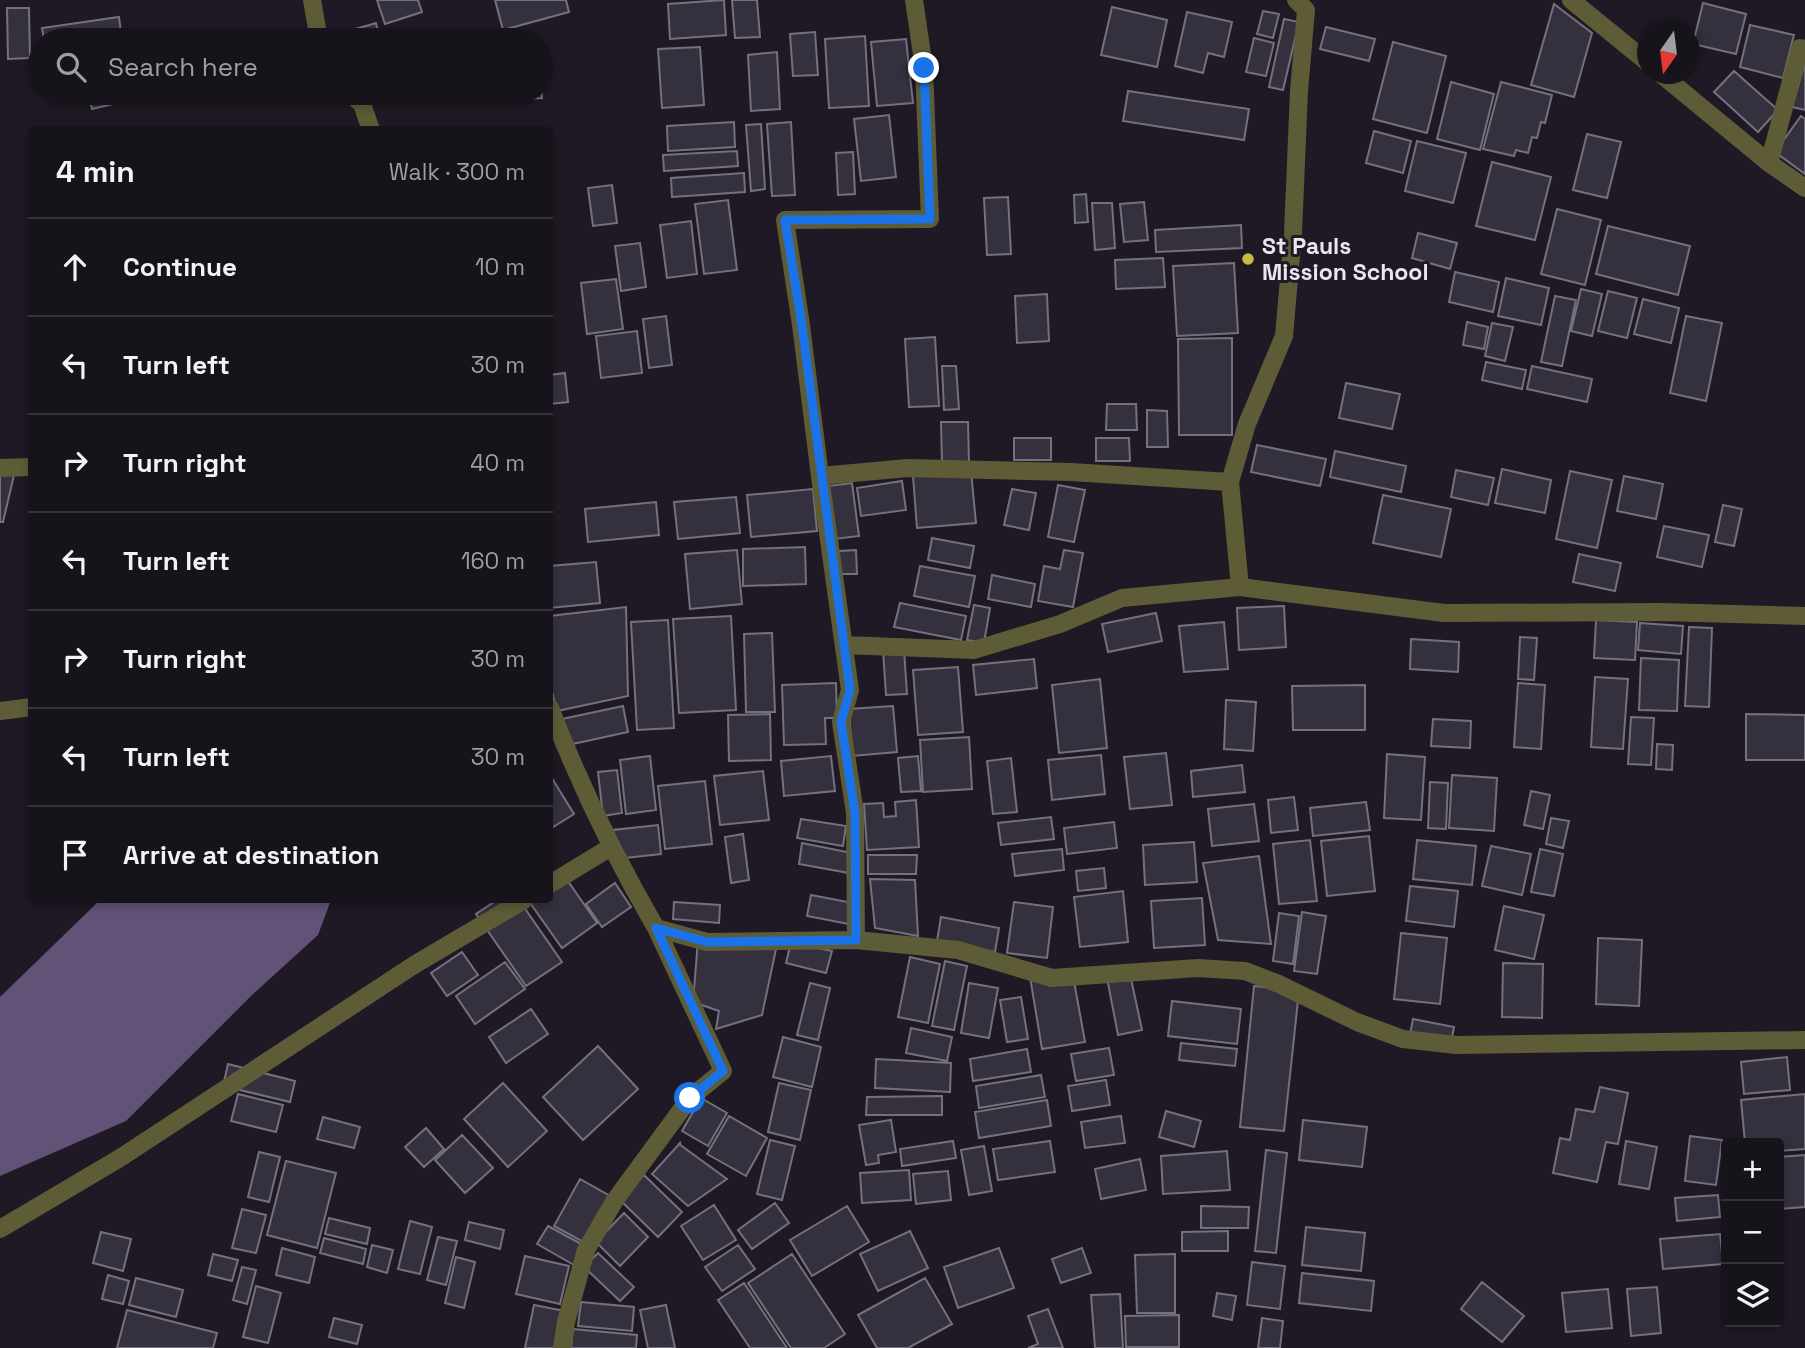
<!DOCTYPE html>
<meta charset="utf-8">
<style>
body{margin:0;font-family:"Space Grotesk",sans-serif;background:#1f1c24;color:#f1f3f6}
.controls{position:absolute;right:21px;bottom:21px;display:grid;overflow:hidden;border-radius:7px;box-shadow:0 4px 10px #0003}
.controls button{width:63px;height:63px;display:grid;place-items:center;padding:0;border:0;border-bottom:2px solid #35323a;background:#16131b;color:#f1f3f6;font:35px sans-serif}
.compass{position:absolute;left:1637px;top:21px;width:63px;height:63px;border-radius:50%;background:#16131b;box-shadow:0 4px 10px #0003;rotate:194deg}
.stop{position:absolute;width:21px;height:21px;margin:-16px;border:5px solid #1a73e8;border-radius:50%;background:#fff}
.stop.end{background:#1a73e8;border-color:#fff;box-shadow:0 2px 7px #0008}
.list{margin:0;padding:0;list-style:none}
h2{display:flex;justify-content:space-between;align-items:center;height:91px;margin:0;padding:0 28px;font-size:30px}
h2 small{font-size:23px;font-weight:400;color:#9e9ea3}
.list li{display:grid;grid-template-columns:46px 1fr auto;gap:21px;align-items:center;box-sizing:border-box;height:98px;padding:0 28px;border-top:2px solid #35323a}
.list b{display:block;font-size:26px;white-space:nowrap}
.list em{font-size:23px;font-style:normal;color:#9e9ea3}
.icon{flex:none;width:38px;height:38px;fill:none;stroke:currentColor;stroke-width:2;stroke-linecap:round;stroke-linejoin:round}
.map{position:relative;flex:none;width:1805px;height:1348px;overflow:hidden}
.search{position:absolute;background:#16131b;box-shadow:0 4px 10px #0003;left:28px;top:28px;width:525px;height:77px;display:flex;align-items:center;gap:18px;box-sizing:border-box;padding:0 24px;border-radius:38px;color:#9e9ea3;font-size:26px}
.panel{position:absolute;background:#16131b;box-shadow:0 4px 10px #0003;left:28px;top:126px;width:525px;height:777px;border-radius:7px}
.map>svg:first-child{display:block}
.water{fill:#625277}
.building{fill:#35303d;stroke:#75707e;stroke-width:2}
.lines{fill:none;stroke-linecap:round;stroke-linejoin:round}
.minor{stroke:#5d5c37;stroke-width:18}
.route{stroke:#1a73e8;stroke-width:9}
.poi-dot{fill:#c2bd3f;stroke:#1e1924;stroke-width:2.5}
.labels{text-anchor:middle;stroke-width:6;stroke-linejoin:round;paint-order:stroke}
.poi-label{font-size:23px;font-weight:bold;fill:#e9e6ef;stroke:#1e1924;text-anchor:start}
</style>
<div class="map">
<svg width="1805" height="1348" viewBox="0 0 1805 1348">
<rect width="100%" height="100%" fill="#1e1924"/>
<!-- water -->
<path class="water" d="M100 900H331L318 935 252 995 126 1121 0 1176V997Z"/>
<!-- building -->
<path class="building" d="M377 0H418L422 12 385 24Z
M495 0H566L569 12 503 30Z
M724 0 726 35 670 39 668 4Z
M732 0H757L760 37 735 38Z
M1703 3 1746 14 1736 54 1693 44Z
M1554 4 1592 33 1574 97 1531 85Z
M1112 7 1167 20 1157 67 1101 55Z
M7 8H29L30 58 8 59Z
M1263 11 1279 14 1273 38 1257 34Z
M1187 12 1232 22 1224 57 1208 53 1203 73 1175 66Z
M119 17 122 40H44L42 28Z
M1284 19 1299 22 1283 90 1269 87Z
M376 23 380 40H332L331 36Z
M1750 25 1794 35 1783 78 1740 67Z
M1326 27 1375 39 1369 61 1320 49Z
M815 32 818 75 793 76 790 34Z
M865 36 869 106 829 108 825 39Z
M1254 38 1274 43 1266 76 1246 72Z
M906 39 913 103 877 106 871 42Z
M1393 42 1446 56 1427 133 1373 119Z
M700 47 704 105 662 108 658 49Z
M777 52 780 109 751 111 748 55Z
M1805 62V110L1792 107Z
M1734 71 1778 110 1758 132 1714 92Z
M1451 82 1494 94 1480 150 1437 139Z
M1501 82 1552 95 1545 123 1541 122 1537 138 1532 137 1528 153 1516 150 1514 156 1483 149Z
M541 83 542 98 474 102 473 93H541Z
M1128 91 1249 109 1244 140 1123 121Z
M88 93H128L130 100 92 109Z
M889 115 896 177 861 181 854 119Z
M1801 116 1805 119V174L1775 152Z
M734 122 735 147 668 151 667 126Z
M791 122 795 195 772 196 767 124Z
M761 124 765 189 751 191 746 125Z
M1374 131 1411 141 1403 173 1366 163Z
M1587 134 1621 142 1607 198 1573 190Z
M1417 141 1466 153 1453 203 1405 191Z
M737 151 738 166 664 171 663 155Z
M853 152 855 194 838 195 836 153Z
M1492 162 1551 177 1535 240 1476 226Z
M744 173 745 192 672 197 671 178Z
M612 185 617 223 593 226 588 188Z
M1086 194 1088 222 1075 223 1074 195Z
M1008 197 1011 254 987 255 984 198Z
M728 200 737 270 704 274 695 204Z
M1144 202 1148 240 1124 242 1120 204Z
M1092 203H1112L1115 248 1095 250Z
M1557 209 1601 220 1585 285 1541 274Z
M691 221 697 274 667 278 660 225Z
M1241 225 1242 248 1156 252 1155 230Z
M1608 226 1690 246 1678 295 1596 274Z
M1418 233 1457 243 1450 269 1412 258Z
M640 243 646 287 621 291 615 246Z
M1163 258 1165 287 1116 289 1115 260Z
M1234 263 1238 333 1177 336 1173 266Z
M1455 272 1499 282 1493 312 1449 302Z
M1506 278 1549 288 1541 325 1498 316Z
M616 279 623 329 587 334 581 283Z
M1581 289 1602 294 1592 336 1571 331Z
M1608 291 1637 298 1627 338 1598 331Z
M1047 294 1049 341 1017 343 1015 296Z
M1555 296 1576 300 1562 366 1541 362Z
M1643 299 1679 308 1671 343 1634 334Z
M666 316 672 365 649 368 643 319Z
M1686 316 1722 323 1706 401 1670 393Z
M1467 322 1488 327 1484 349 1463 345Z
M1492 323 1513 327 1505 361 1485 356Z
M637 331 642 373 601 378 596 336Z
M935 337 939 406 909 407 905 339Z
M1232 338V435H1179L1178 339Z
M1486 362 1526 370 1522 389 1482 380Z
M942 366H956L959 409 944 410Z
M1532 366 1592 379 1587 402 1527 389Z
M565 373 568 402 550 404V375Z
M1346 383 1400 394 1392 429 1339 418Z
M1107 404H1136L1137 430H1106Z
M1147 410 1167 411 1168 447H1147Z
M941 422H968L969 463H942Z
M1014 438H1051V460H1014Z
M1096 438H1129L1130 461H1096Z
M1257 445 1326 459 1320 486 1251 472Z
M1335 451 1406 466 1401 492 1330 477Z
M1502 469 1551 480 1545 513 1495 503Z
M1456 470 1494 478 1488 505 1451 497Z
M971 471 976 523 917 528 913 476Z
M1570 471 1612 480 1597 548 1556 539Z
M0 472 14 475 3 522H0Z
M1624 476 1663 484 1656 519 1617 511Z
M902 481 906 510 861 516 857 488Z
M852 483 859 536 835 539 828 486Z
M1058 485 1085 490 1074 542 1048 537Z
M813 489 817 531 751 537 747 495Z
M1012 489 1036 493 1029 530 1004 525Z
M1383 495 1451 509 1441 557 1373 543Z
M736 497 740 533 678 539 674 502Z
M656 502 659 535 588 542 585 509Z
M1723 505 1742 509 1734 546 1715 542Z
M1664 526 1709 535 1702 567 1657 557Z
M932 538 974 546 970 568 928 560Z
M805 547 806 584 743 586V549Z
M737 550 742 604 690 609 685 554Z
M856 550 857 574H840L839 551Z
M1064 550 1083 553 1073 607 1038 601 1044 566 1060 569Z
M1579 554 1621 563 1615 591 1573 582Z
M596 562 600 603 550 608V566Z
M920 566 975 576 969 607 914 596Z
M992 575 1035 584 1031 607 988 599Z
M900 603 966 616 961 640 894 627Z
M974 605 990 608 984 643 967 640Z
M1284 606 1286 647 1239 650 1237 608Z
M626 607 628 696 557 711 550 684V616Z
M1156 613 1162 641 1108 652 1102 624Z
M731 616 736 710 679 713 673 619Z
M668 620 674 728 637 730 631 622Z
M1596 620 1637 622 1635 660 1594 658Z
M1224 622 1228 669 1184 672 1179 626Z
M1640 623 1683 626 1681 654 1638 650Z
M1689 627 1712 628 1709 707 1685 706Z
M772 633 775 712H746L744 634Z
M1520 637 1537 638 1534 680 1518 679Z
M1411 639 1459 642 1458 672 1410 669Z
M904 649 907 694 886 695 883 650Z
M1641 658 1679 660 1677 711 1639 710Z
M1034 659 1037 688 976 695 973 665Z
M958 667 963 732 918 735 913 670Z
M1595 677 1628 679 1623 749 1591 747Z
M1100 679 1107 748 1059 753 1052 685Z
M836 683 837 718H825L826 744 784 745 782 685Z
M1518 683 1545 685 1541 749 1514 747Z
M1365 685V730H1293L1292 686Z
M1226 700 1256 702 1253 751 1224 749Z
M623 706 628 732 568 745 562 719Z
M893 706 897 752 852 756 849 709Z
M770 714 771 760 729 761 728 715Z
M1746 714 1805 715V760H1746Z
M1631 717 1654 718 1651 765 1628 764Z
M1433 719 1471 721 1470 748 1431 746Z
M969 737 972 789 923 792 920 740Z
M1657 744 1673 745 1672 770 1656 769Z
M1166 753 1172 805 1130 809 1124 757Z
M1387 754 1425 757 1421 820 1384 818Z
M1101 755 1105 794 1052 800 1048 760Z
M650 756 656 810 626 814 620 760Z
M831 756 835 791 784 796 781 761Z
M918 756 921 791 901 792 898 758Z
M1011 758 1017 812 993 814 987 761Z
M1242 765 1245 792 1193 797 1191 771Z
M617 770 622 813 603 816 598 772Z
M763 771 769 820 720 825 714 776Z
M550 775 574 814 550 829Z
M1452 775 1497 778 1494 831 1449 828Z
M705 781 712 844 665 849 658 786Z
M1430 782 1448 783 1446 829 1428 828Z
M1531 791 1550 795 1543 829 1524 825Z
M1294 797 1298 830 1271 833 1268 800Z
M916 800 919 847 867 850 864 804 883 803 884 817 896 816 895 802Z
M1366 802 1370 830 1313 836 1310 808Z
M1254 804 1259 841 1212 846 1208 809Z
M1051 817 1054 839 1001 845 998 823Z
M1551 818 1569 821 1563 848 1546 844Z
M801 819 846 826 843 846 797 838Z
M1114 822 1117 848 1067 854 1064 828Z
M658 825 661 854 616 859 613 830Z
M743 834 749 880 731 883 725 837Z
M1369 836 1375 891 1327 896 1321 841Z
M1310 840 1317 901 1279 904 1273 844Z
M1417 840 1476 846 1472 885 1413 879Z
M1194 842 1197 882 1145 885 1143 845Z
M802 843 852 853 849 873 799 864Z
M1491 846 1531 854 1522 895 1482 886Z
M1062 849 1064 870 1015 876 1012 854Z
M1540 849 1563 854 1554 896 1531 892Z
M868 855H917L916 874H868Z
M1259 856 1271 944 1218 940 1203 863Z
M1104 868 1106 888 1078 891 1076 871Z
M563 874 597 923 562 948 528 900H550V884Z
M870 879 915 880 918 936 875 928Z
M615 883 631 907 602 927 586 904Z
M1410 886 1458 891 1454 927 1406 921Z
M1123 891 1128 942 1080 947 1074 897Z
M811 895 853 903 849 924 807 916Z
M1202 898 1205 945 1154 948 1151 901Z
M497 900H519L562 962 526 986 476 914Z
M674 902 720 905 719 923 673 919Z
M1014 902 1053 907 1047 958 1007 953Z
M1504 906 1544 915 1534 959 1495 950Z
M1302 912 1326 916 1317 974 1294 971Z
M1279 913 1299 916 1293 964 1273 961Z
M941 917 999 928 995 952 937 941Z
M1401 933 1447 938 1440 1004 1394 999Z
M1598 938 1642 940 1639 1006 1596 1004Z
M698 940 776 949 762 1015 716 1029 719 1011 693 1002Z
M791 942 832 951 826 973 786 963Z
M462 952 478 975 447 996 431 973Z
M910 957 940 964 928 1023 898 1017Z
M945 961 967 966 954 1030 932 1026Z
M505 962 525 989 475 1024 456 996Z
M1503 963 1543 964 1542 1018 1502 1017Z
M1072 970 1085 1042 1042 1049 1030 977Z
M1130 974 1142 1030 1118 1035 1107 978Z
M810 983 830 988 818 1040 797 1035Z
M969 983 998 988 989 1038 961 1033Z
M1254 986 1299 991 1284 1131 1240 1127Z
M1021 997 1028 1039 1007 1042 1000 1000Z
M1172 1001 1241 1009 1237 1044 1168 1036Z
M531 1009 548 1034 506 1063 489 1037Z
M1413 1019 1454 1027 1450 1048 1409 1040Z
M911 1028 952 1037 947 1061 906 1053Z
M783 1037 821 1047 812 1087 773 1077Z
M1181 1043 1237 1049 1235 1066 1179 1060Z
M598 1046 638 1089 583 1140 543 1097Z
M1109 1048 1114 1075 1076 1081 1071 1054Z
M1027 1049 1031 1072 973 1081 970 1059Z
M1787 1057 1790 1090 1744 1094 1741 1062Z
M876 1059 951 1063 950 1092 875 1088Z
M228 1064 295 1081 290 1102 223 1086Z
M1041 1075 1045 1097 979 1108 976 1086Z
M1106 1080 1110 1105 1072 1111 1068 1086Z
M503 1083 547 1131 508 1167 464 1119Z
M779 1083 811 1090 800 1140 768 1132Z
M1600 1087 1628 1093 1618 1144 1606 1142 1597 1182 1553 1173 1560 1138 1570 1140 1576 1109 1594 1112Z
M238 1094 283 1105 276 1132 231 1121Z
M1805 1094V1149L1779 1151V1143H1745L1741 1100Z
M942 1096V1115H866L867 1097Z
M701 1098 727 1113 708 1146 682 1131Z
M1047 1100 1051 1126 979 1138 975 1112Z
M1166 1111 1201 1121 1194 1147 1159 1137Z
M729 1116 767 1138 746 1176 707 1154Z
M1121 1116 1125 1143 1085 1148 1081 1122Z
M323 1117 360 1127 354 1148 317 1139Z
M891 1120 896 1152 878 1155 879 1163 866 1165 859 1125Z
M1303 1120 1367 1127 1362 1167 1299 1160Z
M426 1128 444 1149 424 1167 405 1147Z
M462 1135 493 1168 465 1193 435 1160Z
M1690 1136 1722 1140 1716 1185 1685 1181Z
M770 1140 795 1146 782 1200 757 1194Z
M953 1141 956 1158 902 1166 900 1149Z
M1050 1141 1055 1172 998 1180 993 1149Z
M1626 1141 1657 1147 1649 1189 1619 1184Z
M681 1142 679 1144 727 1179 688 1206 652 1174Z
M984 1146 992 1191 969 1195 961 1150Z
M1266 1150 1287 1153 1276 1253 1255 1251Z
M1227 1151 1230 1190 1163 1194 1161 1156Z
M259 1152 280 1157 269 1202 248 1197Z
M1805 1155V1207L1779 1209V1157Z
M1140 1159 1146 1190 1101 1199 1095 1169Z
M286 1161 336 1173 317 1248 267 1235Z
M909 1170 911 1200 862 1203 860 1173Z
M948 1171 951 1200 916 1204 913 1174Z
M644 1175 682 1212 658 1237 620 1200Z
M580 1179 610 1196 585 1243 554 1226Z
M1718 1195 1720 1217 1677 1221 1675 1198Z
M775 1203 789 1223 752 1249 738 1230Z
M714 1205 736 1240 703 1260 681 1226Z
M847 1206 869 1242 812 1276 790 1240Z
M1201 1206 1249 1207 1248 1228H1201Z
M242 1209 266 1215 256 1253 232 1248Z
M624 1213 648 1237 620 1266 596 1242Z
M329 1218 370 1228 367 1244 325 1234Z
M410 1221 432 1227 420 1274 398 1269Z
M469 1222 504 1230 500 1249 465 1240Z
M548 1226 585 1246 574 1265 537 1244Z
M1306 1227 1365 1233 1361 1271 1302 1265Z
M910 1231 928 1268 878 1291 860 1254Z
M1228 1231V1251H1182V1232Z
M101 1232 131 1239 123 1271 93 1263Z
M1720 1234 1723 1264 1663 1269 1660 1239Z
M438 1237 457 1241 446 1285 427 1280Z
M324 1238 366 1249 363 1264 320 1253Z
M372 1245 393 1250 387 1273 367 1267Z
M738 1245 755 1269 722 1291 705 1267Z
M282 1248 315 1257 309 1283 276 1275Z
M999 1248 1014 1288 958 1308 944 1267Z
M1082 1248 1091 1273 1061 1283 1052 1259Z
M598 1253 634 1287 620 1301 584 1267Z
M213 1254 238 1260 232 1281 208 1275Z
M792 1254 845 1334 824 1348H791L748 1283Z
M1175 1254V1313H1137L1135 1255Z
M525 1256 569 1266 560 1304 516 1294Z
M456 1257 475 1262 464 1308 445 1303Z
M1252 1262 1285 1266 1280 1309 1247 1305Z
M242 1267 256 1270 247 1304 233 1300Z
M1302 1273 1374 1281 1371 1311 1299 1303Z
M108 1275 129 1281 123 1304 102 1299Z
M136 1278 183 1290 176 1317 129 1305Z
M925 1278 952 1324 908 1348H877L858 1315Z
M1482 1282 1524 1316 1502 1342 1461 1309Z
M744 1283 787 1348H750L718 1300Z
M256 1286 281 1293 268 1343 243 1337Z
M1657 1287 1661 1333 1631 1336 1627 1289Z
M1608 1289 1612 1328 1566 1332 1562 1293Z
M1217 1293 1236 1296 1232 1320 1213 1316Z
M1120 1294 1123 1348H1095L1091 1295Z
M581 1302 634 1307 632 1331 578 1326Z
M534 1305 565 1311 558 1348H525Z
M666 1305 675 1348H648L640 1310Z
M1048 1309 1063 1348H1028L1038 1344 1028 1316Z
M127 1310 217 1333 213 1348H117Z
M1179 1315V1347H1126L1125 1316Z
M334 1318 362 1325 357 1344 329 1337Z
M1262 1318 1283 1321 1280 1348H1258Z
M573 1329 637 1335 636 1348H571Z"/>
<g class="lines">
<!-- minor -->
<path class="minor" d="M312 0 319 40
M1571 0 1647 62
M1661 74 1769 163 1805 188
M350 93 362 104 371 130
M1769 163 1800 48 1805 49
M0 468 32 467
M820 476 908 468 1071 472 1230 482 1240 587
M1230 482 1247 424 1284 336 1293 233 1299 91 1306 10 1296 0
M844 645 974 650 1060 624 1122 598 1240 587 1444 613 1661 612 1805 616
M550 708C580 785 614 856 656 928L707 942 856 940 958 950 1052 978 1198 968 1245 971 1279 984 1357 1022 1403 1039 1456 1045 1805 1040
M0 711 32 707
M550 884 611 847
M856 940 855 813 841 722 850 690 820 476 801 325 785 220 930 219 924 68 914 0
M0 1229 120 1158 414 965 524 900
M562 1348 566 1322 586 1250 615 1200 690 1098 723 1071 656 928"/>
</g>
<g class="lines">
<!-- route -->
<path class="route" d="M690 1098 723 1071 656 928 707 942 856 940 855 813 841 722 850 690 802 325 785 220 930 219 924 68"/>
</g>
<!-- markers -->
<circle class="poi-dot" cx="1248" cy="259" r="7"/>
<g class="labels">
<!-- poi labels -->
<g class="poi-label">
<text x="1262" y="254">St Pauls<tspan x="1262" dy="26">Mission School</tspan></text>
</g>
</g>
</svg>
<div class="controls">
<button>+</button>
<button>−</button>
<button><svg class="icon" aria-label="layers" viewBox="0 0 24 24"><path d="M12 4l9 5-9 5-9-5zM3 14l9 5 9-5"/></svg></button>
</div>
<svg class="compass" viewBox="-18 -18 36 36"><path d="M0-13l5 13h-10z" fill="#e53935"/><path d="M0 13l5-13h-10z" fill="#9e9ea3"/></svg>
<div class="stop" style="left:690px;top:1098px"></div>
<div class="stop end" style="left:924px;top:68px"></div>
<div class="search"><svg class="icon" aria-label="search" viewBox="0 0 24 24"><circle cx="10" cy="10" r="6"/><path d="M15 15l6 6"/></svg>Search here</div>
<section class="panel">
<h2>4 min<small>Walk · 300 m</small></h2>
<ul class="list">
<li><svg class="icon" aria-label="ahead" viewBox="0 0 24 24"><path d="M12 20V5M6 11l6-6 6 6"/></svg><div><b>Continue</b></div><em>10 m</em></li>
<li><svg class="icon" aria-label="left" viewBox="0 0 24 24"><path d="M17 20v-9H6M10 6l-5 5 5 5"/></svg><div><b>Turn left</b></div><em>30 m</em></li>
<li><svg class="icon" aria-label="right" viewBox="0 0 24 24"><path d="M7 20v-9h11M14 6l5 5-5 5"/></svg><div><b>Turn right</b></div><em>40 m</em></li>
<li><svg class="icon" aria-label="left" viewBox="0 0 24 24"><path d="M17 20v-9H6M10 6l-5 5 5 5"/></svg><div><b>Turn left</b></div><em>160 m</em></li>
<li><svg class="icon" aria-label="right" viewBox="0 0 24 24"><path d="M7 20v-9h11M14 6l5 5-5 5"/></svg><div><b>Turn right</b></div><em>30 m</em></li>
<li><svg class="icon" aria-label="left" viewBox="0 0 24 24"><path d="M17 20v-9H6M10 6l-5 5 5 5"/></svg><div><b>Turn left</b></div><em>30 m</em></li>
<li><svg class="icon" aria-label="arrive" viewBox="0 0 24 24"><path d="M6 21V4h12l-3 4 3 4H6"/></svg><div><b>Arrive at destination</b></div></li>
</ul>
</section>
</div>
